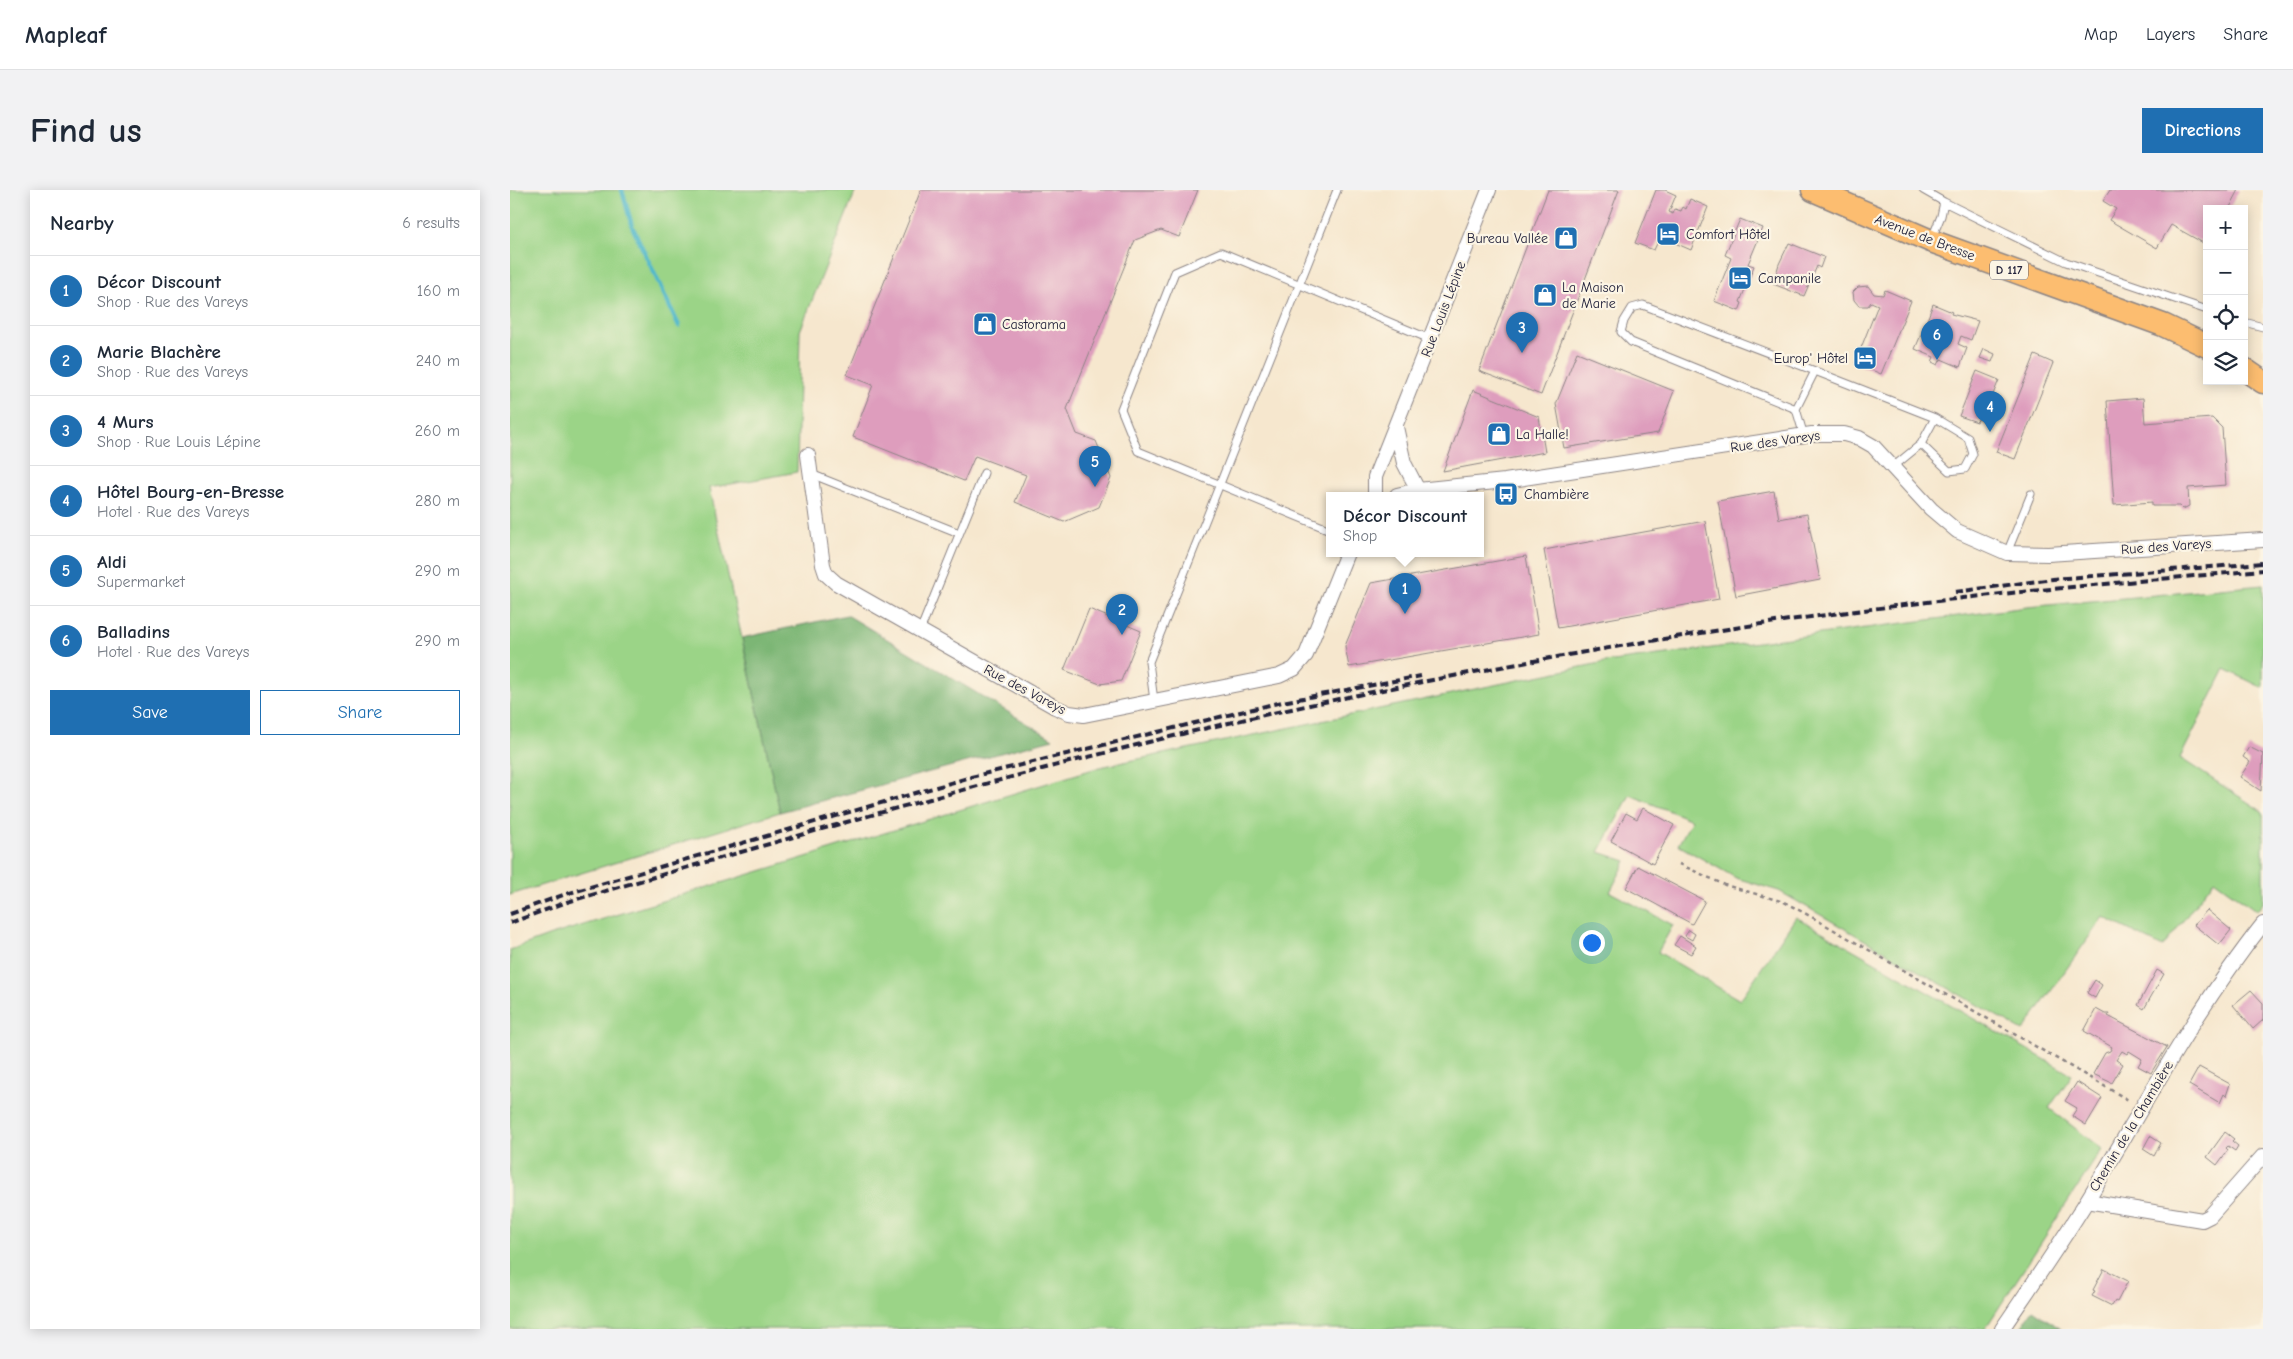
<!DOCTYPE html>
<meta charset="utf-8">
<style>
body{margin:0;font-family:"Comic Neue",sans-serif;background:#f2f2f3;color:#1f2937}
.controls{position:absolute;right:15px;top:15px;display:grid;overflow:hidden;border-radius:0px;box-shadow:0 2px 12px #0003}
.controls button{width:45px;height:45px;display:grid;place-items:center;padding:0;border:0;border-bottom:1px solid #e0e1e3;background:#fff;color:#1f2937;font:25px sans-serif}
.you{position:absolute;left:1081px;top:752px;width:18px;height:18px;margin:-12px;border:4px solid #fff;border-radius:50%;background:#1a73e8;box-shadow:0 0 0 8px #1a73e833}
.badge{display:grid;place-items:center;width:32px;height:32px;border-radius:50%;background:#1f6fb2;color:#fff;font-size:16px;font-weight:700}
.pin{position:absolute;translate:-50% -41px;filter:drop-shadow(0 1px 2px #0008)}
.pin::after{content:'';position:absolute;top:26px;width:18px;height:15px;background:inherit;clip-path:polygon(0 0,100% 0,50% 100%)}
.popup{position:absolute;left:816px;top:302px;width:158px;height:65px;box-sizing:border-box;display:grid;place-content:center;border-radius:0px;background:#fff;filter:drop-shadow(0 1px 4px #0005);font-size:16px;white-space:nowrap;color:#747a83}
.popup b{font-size:19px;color:#1f2937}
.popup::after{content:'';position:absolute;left:50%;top:100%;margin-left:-10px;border:10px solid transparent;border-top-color:#fff}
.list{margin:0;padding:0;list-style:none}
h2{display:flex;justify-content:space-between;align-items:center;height:65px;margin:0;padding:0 20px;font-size:21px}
h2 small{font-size:16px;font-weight:400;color:#747a83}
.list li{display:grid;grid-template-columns:32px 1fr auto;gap:15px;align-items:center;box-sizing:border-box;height:70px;padding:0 20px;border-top:1px solid #e0e1e3}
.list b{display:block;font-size:19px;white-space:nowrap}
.list p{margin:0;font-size:16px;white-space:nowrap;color:#747a83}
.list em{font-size:16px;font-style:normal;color:#747a83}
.actions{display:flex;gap:10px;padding:15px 20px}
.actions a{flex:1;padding:11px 0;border:1px solid #1f6fb2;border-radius:0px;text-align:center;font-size:18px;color:#1f6fb2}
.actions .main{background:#1f6fb2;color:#fff}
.icon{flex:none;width:28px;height:28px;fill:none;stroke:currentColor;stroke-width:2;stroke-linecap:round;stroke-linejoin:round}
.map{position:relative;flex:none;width:1753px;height:1139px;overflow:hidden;border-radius:0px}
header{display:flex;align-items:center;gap:30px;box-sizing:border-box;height:70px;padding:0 25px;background:#fff;border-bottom:1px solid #e0e1e3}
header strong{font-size:24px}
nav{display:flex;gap:28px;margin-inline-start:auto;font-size:18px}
.intro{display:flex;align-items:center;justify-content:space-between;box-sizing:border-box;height:120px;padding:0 30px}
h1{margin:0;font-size:35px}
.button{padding:12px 22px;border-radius:0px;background:#1f6fb2;color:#fff;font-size:18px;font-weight:700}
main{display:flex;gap:30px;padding:0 30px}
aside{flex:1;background:#fff;border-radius:0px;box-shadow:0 2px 12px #0003}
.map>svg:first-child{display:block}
.green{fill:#9bd487;stroke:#5e7b61}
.forest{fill:#7cb674;stroke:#4f6c58}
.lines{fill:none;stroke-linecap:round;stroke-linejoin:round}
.stream{stroke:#4fb8cc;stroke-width:4.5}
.building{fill:#de9dbd}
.lane-casing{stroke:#8c8484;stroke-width:9}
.street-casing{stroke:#8c8484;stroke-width:16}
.primary-casing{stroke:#8c8484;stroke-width:25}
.path{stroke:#8c8484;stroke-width:2.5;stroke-dasharray:4 4;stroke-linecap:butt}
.lane{stroke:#fff;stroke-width:7}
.street{stroke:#fff;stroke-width:14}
.primary{stroke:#fcbd6f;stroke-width:22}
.rail{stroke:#22223b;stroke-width:4;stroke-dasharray:8 4;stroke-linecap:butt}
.labels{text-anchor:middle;stroke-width:4.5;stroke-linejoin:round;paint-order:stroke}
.shield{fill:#fcf5e5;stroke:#63616e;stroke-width:1}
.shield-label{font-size:12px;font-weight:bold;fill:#22223b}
.poi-label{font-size:14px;fill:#22223b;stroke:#fcf5e5;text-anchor:start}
.street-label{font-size:14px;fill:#22223b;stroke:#fcf5e5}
</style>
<header>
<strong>Mapleaf</strong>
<nav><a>Map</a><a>Layers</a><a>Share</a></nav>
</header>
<div class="intro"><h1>Find us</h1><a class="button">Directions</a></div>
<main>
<aside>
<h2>Nearby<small>6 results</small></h2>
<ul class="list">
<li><span class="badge">1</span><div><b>Décor Discount</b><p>Shop · Rue des Vareys</p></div><em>160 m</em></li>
<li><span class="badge">2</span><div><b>Marie Blachère</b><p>Shop · Rue des Vareys</p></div><em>240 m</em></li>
<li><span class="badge">3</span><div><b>4 Murs</b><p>Shop · Rue Louis Lépine</p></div><em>260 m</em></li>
<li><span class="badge">4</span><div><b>Hôtel Bourg-en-Bresse</b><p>Hotel · Rue des Vareys</p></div><em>280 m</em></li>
<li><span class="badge">5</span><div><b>Aldi</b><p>Supermarket</p></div><em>290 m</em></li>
<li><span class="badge">6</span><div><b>Balladins</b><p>Hotel · Rue des Vareys</p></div><em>290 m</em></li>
</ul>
<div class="actions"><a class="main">Save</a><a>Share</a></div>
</aside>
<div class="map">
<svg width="1753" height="1139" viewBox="0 0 1753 1139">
<rect width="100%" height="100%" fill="#fcf5e5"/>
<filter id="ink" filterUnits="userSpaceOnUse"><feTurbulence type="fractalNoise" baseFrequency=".02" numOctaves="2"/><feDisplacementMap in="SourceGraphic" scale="10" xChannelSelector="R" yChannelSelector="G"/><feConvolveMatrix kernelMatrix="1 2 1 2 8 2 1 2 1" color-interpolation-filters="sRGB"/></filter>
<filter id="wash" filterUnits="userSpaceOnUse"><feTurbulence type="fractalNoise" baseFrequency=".0096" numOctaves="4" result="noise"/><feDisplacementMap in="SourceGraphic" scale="20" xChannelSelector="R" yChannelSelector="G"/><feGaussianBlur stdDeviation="1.12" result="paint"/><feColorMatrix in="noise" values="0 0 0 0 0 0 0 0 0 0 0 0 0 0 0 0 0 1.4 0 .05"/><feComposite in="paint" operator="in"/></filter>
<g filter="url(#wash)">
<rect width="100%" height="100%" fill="#f6e7ce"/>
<!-- green -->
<path class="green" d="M0 0H346L290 141 287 282 199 298 270 622 0 705Z
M1753 395V498L1715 479 1670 568 1753 622V713L1747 721 1704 690 1653 757 1593 727 1513 841 1269 701 1226 688 1168 655 1182 630 1120 605 1089 662 1116 671 1100 702 1163 735 1148 762 1230 810 1286 727 1562 885 1539 918 1592 959 1475 1139H0V760L41 745 590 577 1095 472 1517 417Z"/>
<!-- forest -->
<path class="forest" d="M337 425 543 549 270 622 232 448Z
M1523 1120 1551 1139H1510Z"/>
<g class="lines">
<!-- stream -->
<path class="stream" d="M112 0 122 36 169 136"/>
</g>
<g id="blocks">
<!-- building -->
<path class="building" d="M411 0H688L669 47 651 40 625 50 557 219 567 244 586 251 601 288 589 317 554 332 505 312 516 285 465 266 454 291 343 247 363 195 337 185Z
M1038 0H1109L1031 205 969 181Z
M1146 0H1155L1166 5 1159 22 1163 24 1165 19 1171 21 1173 17 1176 19 1180 9 1198 17 1181 60 1158 50V48L1151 45 1144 60 1125 53Z
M1600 0H1729L1719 19H1697V55L1661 35 1647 58 1599 30 1606 19 1593 11Z
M1230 29 1253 38 1238 74 1244 76 1230 112 1232 113 1229 121 1204 111 1221 68 1215 65Z
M1279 53 1314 67 1310 78 1307 76 1294 106 1263 94 1269 74Z
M1358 96 1364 104 1373 105 1375 100 1401 111 1371 184 1345 173 1368 115 1361 112 1358 116H1349L1344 110 1343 102 1348 97Z
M1423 114 1442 122 1441 124 1468 131 1461 150 1451 146 1448 154 1457 158 1450 177 1431 169 1428 175 1422 172 1424 167 1405 159 1413 140 1422 144 1425 136 1416 133Z
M1474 159 1485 164 1482 172 1470 168Z
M1067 162 1164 201 1148 243 1054 258 1046 214Z
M1525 165 1543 173 1505 269 1486 262Z
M1467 181 1489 190 1472 231 1468 229 1467 232 1449 226Z
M963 200 1029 227 1035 262 933 281Z
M1633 208 1635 233 1702 228 1712 238 1716 295 1678 298 1679 316 1673 319 1670 316H1642V312L1604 315 1597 211Z
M1264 301 1269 329 1297 324 1310 390 1226 406 1208 311Z
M1195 331 1209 409 1048 438 1034 360Z
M1016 366 1029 444 839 477 835 456 861 393Z
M579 419 631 441 611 491 590 494 554 480Z
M1739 557 1753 564 1751 601 1730 587 1740 572 1733 567Z
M1133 618 1164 635 1143 674 1101 651 1116 623 1127 629Z
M1128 676 1195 711 1182 734 1116 698Z
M1697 720 1721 740 1709 755 1684 735Z
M1179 740 1185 744 1182 750 1175 746Z
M1170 746 1186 756 1181 764 1164 755Z
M1647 780 1654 784 1634 819 1628 815Z
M1585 790 1592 795 1585 808 1577 803Z
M1741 800 1753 813V830L1743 839 1723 815Z
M1586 819 1595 824H1599L1598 826 1657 857 1641 883 1628 876 1632 869 1619 861 1617 864 1612 861 1606 870 1613 874 1602 893 1583 884 1595 863 1600 861 1602 857 1574 841Z
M1689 877 1720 894 1716 906 1714 904 1710 913 1679 895Z
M1567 892 1592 908 1576 935 1562 926 1567 918 1555 911Z
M1715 942 1724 949 1722 951 1728 956 1725 961 1718 956 1716 958 1718 960 1707 975 1697 967Z
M1640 946 1651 953 1644 966 1633 959Z
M1594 1079 1618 1091 1607 1112 1605 1111 1602 1116 1582 1106 1585 1101 1583 1100Z"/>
</g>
</g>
<g filter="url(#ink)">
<use href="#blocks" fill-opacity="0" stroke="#8c8484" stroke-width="1"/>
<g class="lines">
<!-- lane casing -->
<g class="lane-casing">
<path id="lane" d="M1413 0 1434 12 1431 26 1422 48
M1434 12 1556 72 1697 120
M1734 132 1753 137
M1286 219 1121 152 1111 142 1114 131 1122 118 1133 115 1305 181
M1294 246 1286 219 1305 181 1425 228 1411 254 1383 277
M1411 254 1439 281 1455 279 1463 264 1458 248 1425 228
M301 284 449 343
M820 340 628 261 611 219 665 82 711 62 920 149
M1497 363 1521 304
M410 441 474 283
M644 511 639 472 827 0"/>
</g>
<!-- street casing -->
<g class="street-casing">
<path id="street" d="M886 237 894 273 908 300
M298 265 313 375 316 384 326 393 545 517 559 523 574 525 769 486 784 479 796 465 837 363
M865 305V287L979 0
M887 305 908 300 995 291 1302 244H1334L1349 248 1363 256 1421 319 1447 341 1497 363 1538 364 1753 350
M1577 1011 1692 1030 1700 1026 1753 966
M1492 1139C1521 1096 1551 1053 1578 1009 1634 916 1685 820 1753 734"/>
</g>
<!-- primary casing -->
<g class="primary-casing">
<path id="primary" d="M1303 0 1421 51 1653 135 1697 156
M1734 179 1753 192"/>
</g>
<!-- path -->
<path class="path" d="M1169 674 1215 695 1274 712 1300 726 1620 911"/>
<!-- lane -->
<use href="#lane" class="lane"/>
<!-- street -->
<use href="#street" class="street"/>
<!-- primary -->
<use href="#primary" class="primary"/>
<!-- rail -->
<path class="rail" d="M1445 402 1543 389 1753 373
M0 724 56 704 461 587 772 512 911 486
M0 733 57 712C294 644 531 574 772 521 961 480 1154 446 1346 421 1481 403 1617 392 1753 380"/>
</g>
</g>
<!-- icons -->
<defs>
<g id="hotel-square" transform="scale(1.25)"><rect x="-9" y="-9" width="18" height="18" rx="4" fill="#1f6fb2" stroke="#fcf5e5"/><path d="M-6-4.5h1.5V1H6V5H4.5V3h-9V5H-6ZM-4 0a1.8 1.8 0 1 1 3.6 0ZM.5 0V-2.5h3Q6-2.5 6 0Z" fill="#fff"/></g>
<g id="shop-square" transform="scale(1.25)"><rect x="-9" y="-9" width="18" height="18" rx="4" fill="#1f6fb2" stroke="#fcf5e5"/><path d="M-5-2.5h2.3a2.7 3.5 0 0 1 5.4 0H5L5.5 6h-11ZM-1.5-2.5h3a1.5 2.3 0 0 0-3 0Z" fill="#fff"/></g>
<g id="bus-square" transform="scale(1.25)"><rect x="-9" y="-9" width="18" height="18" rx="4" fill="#1f6fb2" stroke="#fcf5e5"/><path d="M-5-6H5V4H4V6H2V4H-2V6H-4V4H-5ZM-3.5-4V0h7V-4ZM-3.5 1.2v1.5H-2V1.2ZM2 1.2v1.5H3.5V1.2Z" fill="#fff"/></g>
</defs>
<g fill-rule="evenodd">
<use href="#hotel-square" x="1158" y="44"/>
<use href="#shop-square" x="1056" y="48"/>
<use href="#hotel-square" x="1230" y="88"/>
<use href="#shop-square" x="1035" y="105"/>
<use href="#shop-square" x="475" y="134"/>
<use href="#hotel-square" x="1355" y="168"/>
<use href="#shop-square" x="989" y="244"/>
<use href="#bus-square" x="996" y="304"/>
</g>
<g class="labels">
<!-- shield labels -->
<rect class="shield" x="1480" y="70.5" width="38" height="19" rx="4"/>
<g class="shield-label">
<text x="1499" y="84">D 117</text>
</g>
<!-- poi labels -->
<g class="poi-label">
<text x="1176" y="49">Comfort Hôtel</text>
<text x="1038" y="53" text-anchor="end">Bureau Vallée</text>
<text x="1248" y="93">Campanile</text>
<text x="1052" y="102">La Maison<tspan x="1052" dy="16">de Marie</tspan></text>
<text x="492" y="139">Castorama</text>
<text x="1338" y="173" text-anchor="end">Europ' Hôtel</text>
<text x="1006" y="249">La Halle!</text>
<text x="1014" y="309">Chambière</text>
</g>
<!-- street labels -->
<g class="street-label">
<text transform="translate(1415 47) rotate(21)" y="5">Avenue de Bresse</text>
<text transform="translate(933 119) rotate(-69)" y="5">Rue Louis Lépine</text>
<text transform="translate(1265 251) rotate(-8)" y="5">Rue des Vareys</text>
<text transform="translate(1656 356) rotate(-4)" y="5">Rue des Vareys</text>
<text transform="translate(515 499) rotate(28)" y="5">Rue des Vareys</text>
<text transform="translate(1621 936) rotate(-59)" y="5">Chemin de la Chambière</text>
</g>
</g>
</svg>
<div class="controls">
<button>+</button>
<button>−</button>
<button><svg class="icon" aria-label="locate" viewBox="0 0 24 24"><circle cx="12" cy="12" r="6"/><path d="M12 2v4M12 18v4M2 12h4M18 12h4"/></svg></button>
<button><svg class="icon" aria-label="layers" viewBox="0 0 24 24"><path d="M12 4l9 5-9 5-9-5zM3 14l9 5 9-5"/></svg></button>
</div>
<div class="you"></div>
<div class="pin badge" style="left:895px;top:424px">1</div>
<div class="popup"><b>Décor Discount</b>Shop</div>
<div class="pin badge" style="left:612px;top:445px">2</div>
<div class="pin badge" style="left:1012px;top:163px">3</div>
<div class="pin badge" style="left:1480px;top:242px">4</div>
<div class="pin badge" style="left:585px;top:297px">5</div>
<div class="pin badge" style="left:1427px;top:170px">6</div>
</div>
</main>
